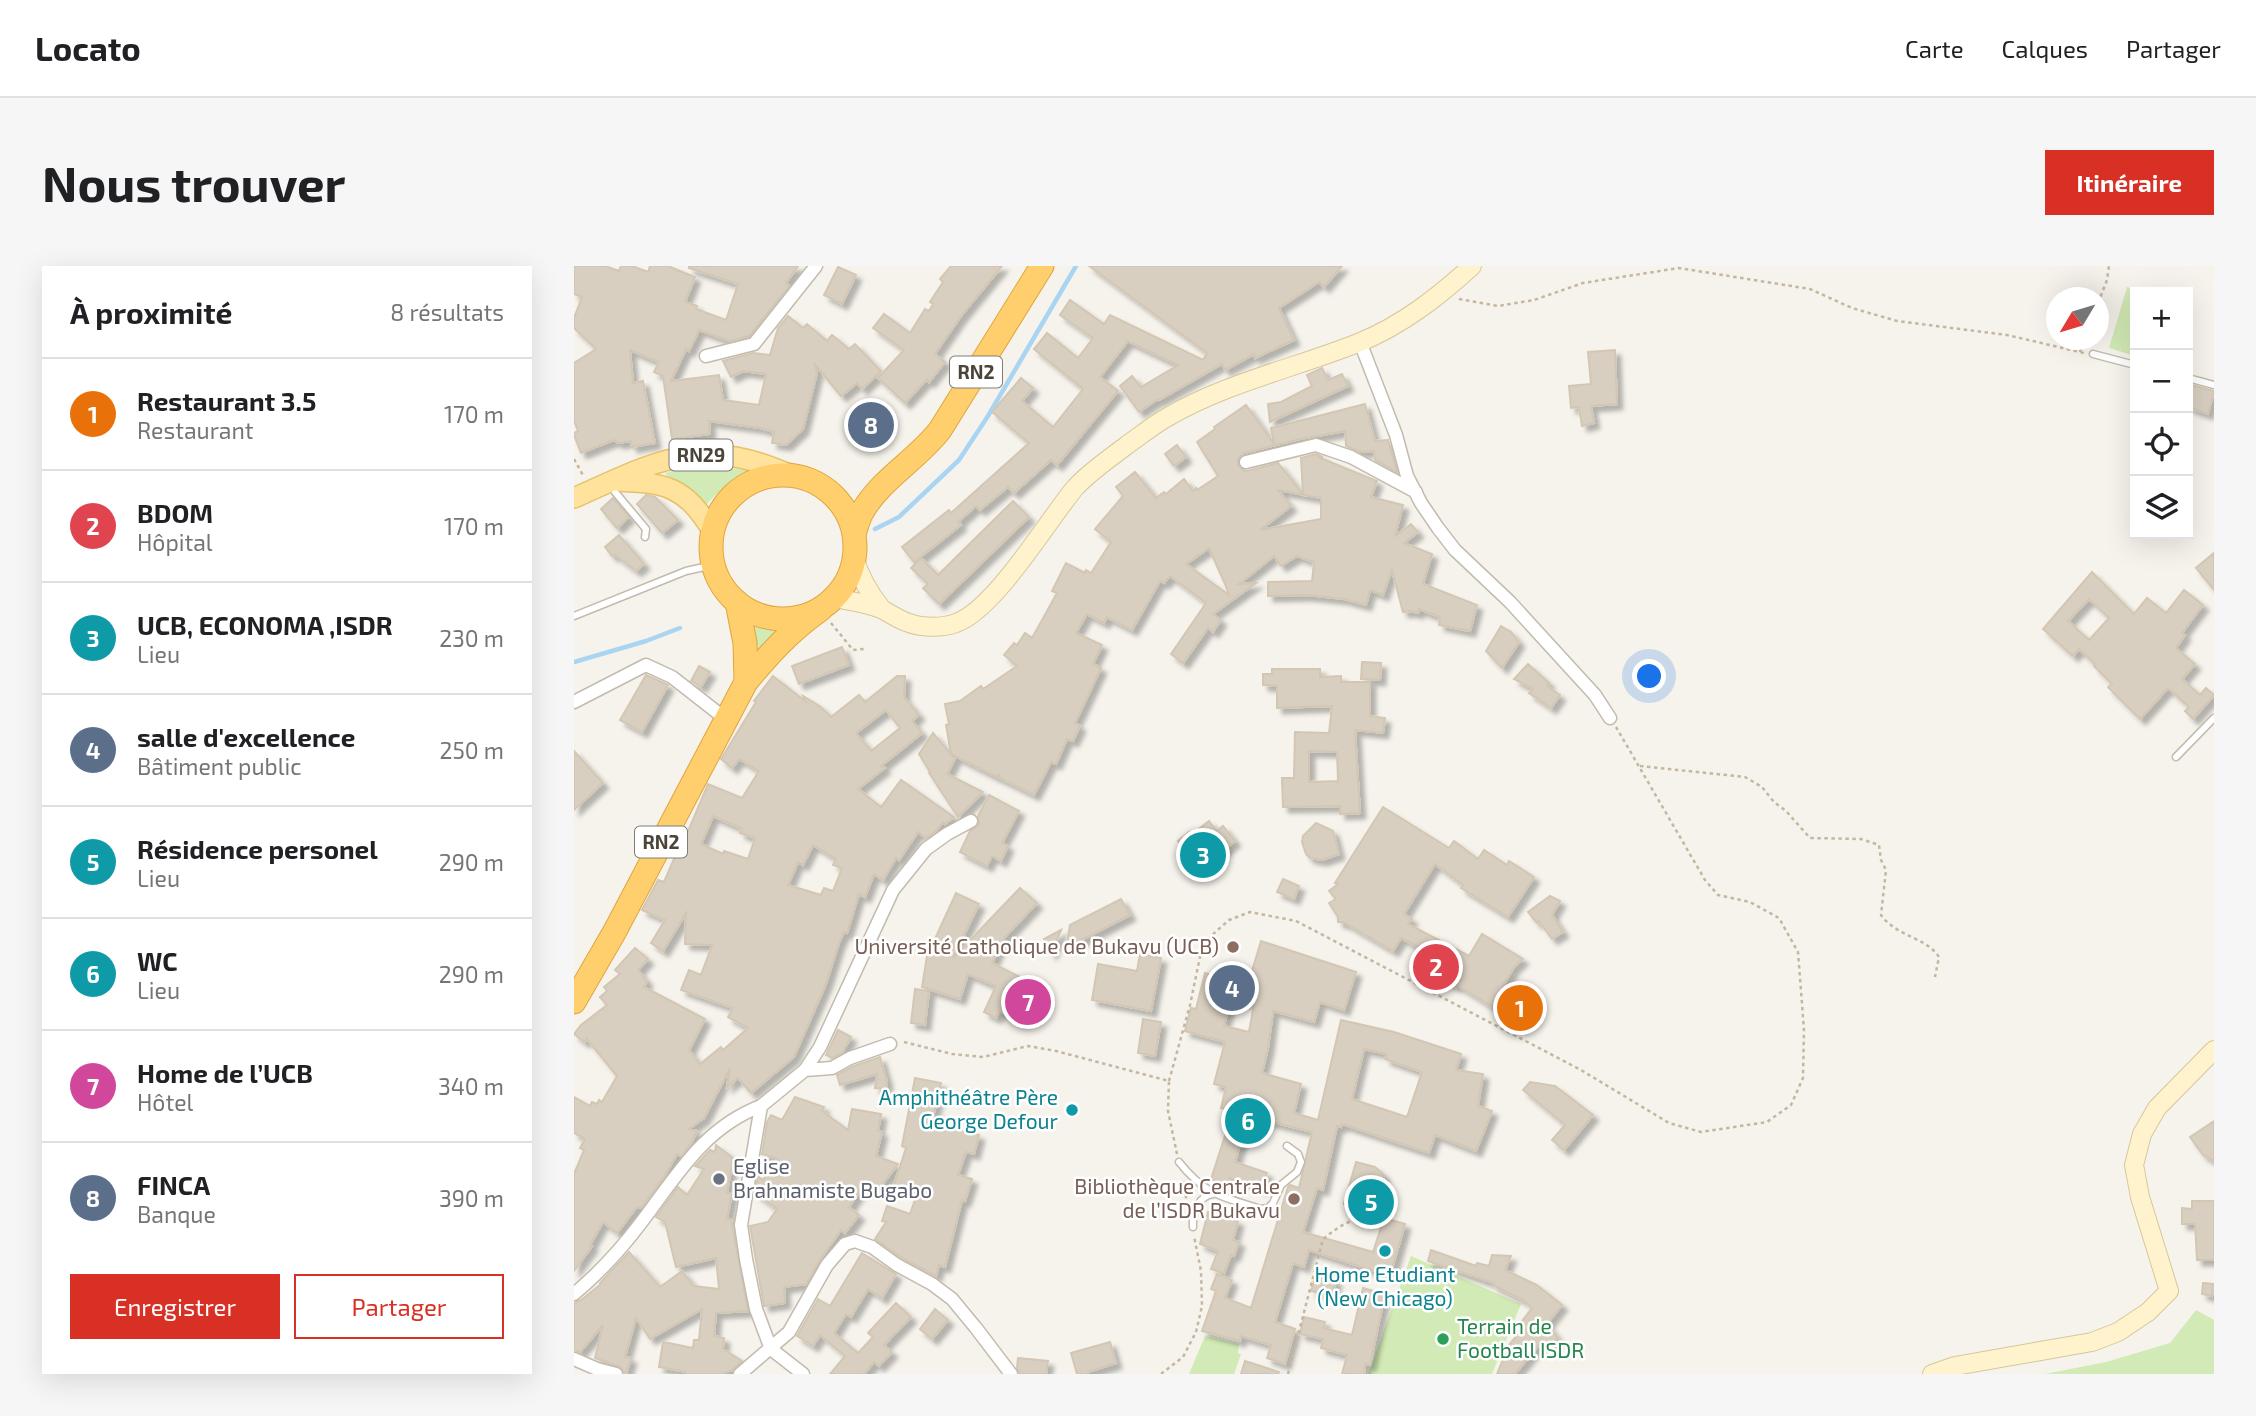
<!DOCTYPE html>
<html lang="fr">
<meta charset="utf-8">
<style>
body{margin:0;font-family:"Exo 2",sans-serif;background:#f6f6f6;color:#202124}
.controls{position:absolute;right:21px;top:21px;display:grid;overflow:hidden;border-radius:0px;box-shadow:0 7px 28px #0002}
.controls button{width:63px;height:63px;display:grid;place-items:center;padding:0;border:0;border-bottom:2px solid #e0e0e0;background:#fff;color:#202124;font:35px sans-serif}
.compass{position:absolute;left:1472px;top:21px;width:63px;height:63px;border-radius:50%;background:#fff;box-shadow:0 7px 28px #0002;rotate:232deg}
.you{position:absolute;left:1076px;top:411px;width:24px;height:24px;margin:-18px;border:5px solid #fff;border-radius:50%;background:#1a73e8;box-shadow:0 0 0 10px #1a73e833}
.badge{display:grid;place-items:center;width:46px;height:46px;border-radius:50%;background:#d93025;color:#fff;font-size:23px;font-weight:700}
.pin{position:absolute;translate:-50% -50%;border:4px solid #fff;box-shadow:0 2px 7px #0006}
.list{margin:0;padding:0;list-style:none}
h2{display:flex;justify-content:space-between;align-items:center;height:91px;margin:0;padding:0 28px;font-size:30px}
h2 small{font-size:23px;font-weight:400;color:#757577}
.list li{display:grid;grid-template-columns:46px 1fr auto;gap:21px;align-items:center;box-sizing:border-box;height:112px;padding:0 28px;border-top:2px solid #e0e0e0}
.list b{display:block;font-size:26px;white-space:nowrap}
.list p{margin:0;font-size:23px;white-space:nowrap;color:#757577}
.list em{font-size:23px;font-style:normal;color:#757577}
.actions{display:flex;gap:14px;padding:21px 28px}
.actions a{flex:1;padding:16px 0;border:2px solid #d93025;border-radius:0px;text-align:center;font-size:24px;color:#d93025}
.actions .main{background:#d93025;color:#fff}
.icon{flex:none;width:38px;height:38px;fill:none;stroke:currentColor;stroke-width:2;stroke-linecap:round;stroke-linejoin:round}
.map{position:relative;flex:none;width:1640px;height:1108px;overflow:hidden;border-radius:0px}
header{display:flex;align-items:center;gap:42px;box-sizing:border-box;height:98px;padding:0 35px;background:#fff;border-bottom:2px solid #e0e0e0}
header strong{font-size:33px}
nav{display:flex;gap:38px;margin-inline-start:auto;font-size:24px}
.intro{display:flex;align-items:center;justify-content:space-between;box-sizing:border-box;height:168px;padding:0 42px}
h1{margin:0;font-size:49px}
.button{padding:18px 32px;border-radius:0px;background:#d93025;color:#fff;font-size:24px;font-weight:700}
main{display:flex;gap:42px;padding:0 42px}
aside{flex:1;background:#fff;border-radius:0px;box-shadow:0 7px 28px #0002}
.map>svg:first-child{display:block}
.green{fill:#d2eab5}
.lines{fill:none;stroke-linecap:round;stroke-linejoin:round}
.stream{stroke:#a9d4f2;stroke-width:4.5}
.building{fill:#d8cfc1;stroke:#d3c7b4;stroke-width:2;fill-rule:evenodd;filter:url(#shadow)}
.lane-casing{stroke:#c2bbae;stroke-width:9}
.street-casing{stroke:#c2bbae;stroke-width:15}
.secondary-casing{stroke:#d6c79b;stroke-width:20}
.primary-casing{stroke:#e6c16a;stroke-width:22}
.highway-casing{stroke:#e0a43c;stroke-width:25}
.path{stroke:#c4b79f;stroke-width:2.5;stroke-dasharray:3.5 3.5;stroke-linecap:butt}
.lane{stroke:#fff;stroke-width:6}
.street{stroke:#fff;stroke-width:12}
.secondary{stroke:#fff3cd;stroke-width:18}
.primary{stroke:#ffe39c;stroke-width:19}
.highway{stroke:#ffcf6e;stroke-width:23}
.education-dot{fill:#8d6e63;stroke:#fff;stroke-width:2.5}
.culture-dot{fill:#0f9aa8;stroke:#fff;stroke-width:2.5}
.worship-dot{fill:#6b7280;stroke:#fff;stroke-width:2.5}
.leisure-dot{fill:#2e9e5b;stroke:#fff;stroke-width:2.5}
.labels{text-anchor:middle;stroke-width:5;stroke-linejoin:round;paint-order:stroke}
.shield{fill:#fff;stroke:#817c74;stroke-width:2}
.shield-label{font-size:19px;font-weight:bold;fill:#4b4439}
.education-label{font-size:21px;fill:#785e54;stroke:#fff;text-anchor:end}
.culture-label{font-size:21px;fill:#0d838f;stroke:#fff;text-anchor:end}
.worship-label{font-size:21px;fill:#5b616d;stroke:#fff;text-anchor:start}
.leisure-label{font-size:21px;fill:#27864d;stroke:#fff;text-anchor:start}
</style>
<header>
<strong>Locato</strong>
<nav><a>Carte</a><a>Calques</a><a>Partager</a></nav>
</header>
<div class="intro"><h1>Nous trouver</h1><a class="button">Itinéraire</a></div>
<main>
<aside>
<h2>À proximité<small>8 résultats</small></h2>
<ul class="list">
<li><span class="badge" style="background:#e8710a">1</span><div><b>Restaurant 3.5</b><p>Restaurant</p></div><em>170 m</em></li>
<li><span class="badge" style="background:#e0444e">2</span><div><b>BDOM</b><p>Hôpital</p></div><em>170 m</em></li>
<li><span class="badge" style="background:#0f9aa8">3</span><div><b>UCB, ECONOMA ,ISDR</b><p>Lieu</p></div><em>230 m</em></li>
<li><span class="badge" style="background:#5c6f8a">4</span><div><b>salle d'excellence</b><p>Bâtiment public</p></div><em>250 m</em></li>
<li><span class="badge" style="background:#0f9aa8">5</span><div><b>Résidence personel</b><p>Lieu</p></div><em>290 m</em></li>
<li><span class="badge" style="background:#0f9aa8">6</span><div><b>WC</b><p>Lieu</p></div><em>290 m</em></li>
<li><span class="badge" style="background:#d1479c">7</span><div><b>Home de l’UCB</b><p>Hôtel</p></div><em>340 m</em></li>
<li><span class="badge" style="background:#5c6f8a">8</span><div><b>FINCA</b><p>Banque</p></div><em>390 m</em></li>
</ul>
<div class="actions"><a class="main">Enregistrer</a><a>Partager</a></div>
</aside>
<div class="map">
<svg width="1640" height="1108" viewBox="0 0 1640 1108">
<defs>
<filter id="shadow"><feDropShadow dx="5.5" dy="5.5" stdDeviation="2" flood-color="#0004"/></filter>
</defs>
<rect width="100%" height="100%" fill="#f6f3ec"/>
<!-- green -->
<path class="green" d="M1553 21 1571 26H1561V90L1535 82Z
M119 199H142L180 206V208C160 212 143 225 131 241L111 221 92 209 91 207Z
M177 353 205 360 185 387H183Z
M837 990 947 1038 918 1108H794Z
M1622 1044 1640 1054V1108H1471L1532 1096 1596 1077Z
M631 1070 665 1078 664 1087 667 1088 660 1108H615Z"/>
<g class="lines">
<!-- stream -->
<path class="stream" d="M301 263 325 251 385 194 414 150 502 0
M0 396 72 375 106 362"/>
</g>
<!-- building -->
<path class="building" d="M0 0H31L45 5 47 0H58L74 6 76 0H94L121 11 111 36 123 40 122 43 152 54 164 18 115 2V0H224L212 17 215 20 175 70 156 75 125 64 115 85 112 83 97 115 145 109 149 134 185 139 192 108 169 105 157 111 149 95 179 87 196 89 204 62 214 50 229 62 233 58 253 75 258 69 275 83 281 78 307 105 288 123 283 117 267 130 240 97 243 107 229 163 212 179 198 177 200 166 186 162 135 155 136 168 98 173 89 110 80 106 85 96 56 84 59 117 69 115 81 177 58 181 57 175 44 177 40 174 7 187 0 169V167L4 165 0 155V97L22 83 0 62V52L8 31 0 28Z
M377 0H428L387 50 361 88 371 96 355 116 353 113 331 137 304 112 330 84 299 62 310 48 336 67 351 43 355 45 359 38 356 36 369 16 366 13Z
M515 0H768L750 21 745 16 705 42 720 74 681 92 680 88 651 104 648 98 585 134 584 133 565 146 546 120 558 110 567 121 604 99 554 75 526 111 544 125 483 199 477 194 440 227 434 221 406 244 402 240 384 256 387 259 340 296 328 281 375 244 377 247 455 177 418 146 447 112 459 122 448 135 479 161 509 123 460 83 473 67 504 92 519 72 486 49 496 34 530 58 536 49 629 94 633 87Z
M264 1 282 9 268 38 250 29Z
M1041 84 1043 138 1017 140 1020 157 1008 160 1005 141 997 142 995 120 1017 118 1014 86Z
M748 102 754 114 768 108 774 120 696 156 694 138 707 136 738 120 733 109Z
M1614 118 1640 125 1634 148 1614 141Z
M791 138 801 175 814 174 823 206 801 194 800 185 787 186 772 180 771 165 726 173 670 187 664 193V199L669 204 673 205 704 197 729 228 727 192 742 188 749 191H744L803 215 797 231 829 239 821 270 837 258 844 266 830 277 858 288 849 318 903 339 896 365 865 359 866 351 845 343 844 347 835 345 829 346 818 304 809 329 796 324 792 339 770 333 733 329 694 330V316L738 315 740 296 723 290 707 300 700 290 665 318 682 317 639 348 647 354 639 366 634 362 609 397 597 388 632 337 596 310 590 317 586 315 558 364 533 351 530 357 513 348 502 367 528 379 519 398 527 402 501 457 506 460 499 475 493 473 482 498 477 496 460 529 424 511 426 508 423 511 377 488 372 459 375 458 371 438 386 435 407 420 409 423 443 400 430 389 440 377 443 379 451 367 458 372 483 327 478 325 492 297 511 307 512 304 517 307 537 276 521 263 549 230 542 221 561 206 582 232 590 226 592 228 610 213 619 225 622 222 623 224 644 210 623 176 641 163 640 161 672 139 700 178 697 162ZM704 224 747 232V253L686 264 717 240ZM635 282 651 318 655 329 612 298Z
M603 179 612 191 600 200 591 188Z
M72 229 81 231 104 254 88 267 63 238Z
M39 232 55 251 43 262 27 243Z
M439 235 455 251 365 338 349 322 354 318 337 302 347 292 364 309Z
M45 269 70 298 62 305 40 288 38 290 31 281Z
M1640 287V324L1622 302Z
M1518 306 1560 348 1573 332 1592 347 1610 324 1629 339 1608 367 1611 369 1602 382 1621 398 1608 413 1626 429 1632 422 1640 429 1619 453 1611 445 1615 441 1594 422 1566 453 1534 421 1538 418 1520 400 1521 398 1505 383 1499 390 1469 363ZM1515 333 1535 352 1515 374 1494 355Z
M927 360 937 366 945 376 928 402 912 385Z
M268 381 275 399 225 418 218 400Z
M788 396 807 397 806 414 787 413Z
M954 398 975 417 973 420 986 429 977 442 955 427 959 423 940 413Z
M125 400 136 406 127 421 117 415Z
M698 403H746V411L767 410V416H796V450L811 452 809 467 781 464 786 547 766 548V540L709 541 708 512H720L721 466 755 467 758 440 703 442V420L689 419V408H698ZM735 485 763 486 764 515 735 516Z
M72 409 94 419 68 466 46 454Z
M199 410 231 435 229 430 247 441 257 451 285 429 291 436 323 410H331L330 431 345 449 338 455 348 467 307 500 311 502 284 523 307 541 327 514 380 551 371 558 369 556 362 565 352 572 344 566 325 594 322 592 309 614 300 608 291 631 285 628 273 667 270 666 265 677 252 718 220 791 177 827 164 812 153 821 156 802 130 852 115 863 123 865 117 878 107 890 103 888 90 911 68 941 62 942 43 967 29 956 16 979 18 980 0 1005V908L10 884 6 882 11 873 0 867V831L16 840 18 836 23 838 25 834 28 836 43 810 13 773 10 776 0 768 7 759 33 739 26 731 33 725 30 721 46 708 41 704 61 682 74 693 64 704 73 715 70 721 131 753 115 784 126 798 147 781 149 784 174 762 154 751 159 742 107 724 115 704 127 709 138 679 111 678 112 647 89 685 77 677 91 654 68 644 84 614 90 616 102 588 104 589 134 518 168 532 185 505 165 493 158 502 147 493 182 436 180 435ZM312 444 326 462 297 485 282 467ZM139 550 167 562 166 567 181 572 174 593 150 585 149 588 127 578ZM239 579 262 593 259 599 268 602 259 625 250 622 247 629 214 619 224 596 229 599Z
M359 467 381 493 373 508 409 526 384 551 355 507 356 506 345 488Z
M0 485 29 517 0 544Z
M415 529 445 545 428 577 434 580 427 595 418 590 413 600 386 586 396 565 405 559 404 550Z
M809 541 875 582 880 575 904 593 910 584 933 599 935 595 960 611 934 651 887 622 889 619 861 598 830 648 838 653 834 658 895 690 908 668 949 693 940 701 917 740 883 719 882 721 851 704 859 688 827 672 819 685 771 657 764 656V651L755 637 762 633 755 625 764 618 761 617Z
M635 555 643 565 649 560 661 575 626 603 604 575 615 566 617 569Z
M742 557 759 565 765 588 748 594 736 592 732 588 728 576 729 570Z
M709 613 725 620 720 633 703 626Z
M446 622 463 637 430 672 418 697 462 719 449 755 425 745 422 752 410 746 422 720 394 708 386 733 348 721 353 690 382 627 405 638 379 692Z
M976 630 986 635 978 649 989 666 978 673 965 655 963 657 954 646Z
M547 633 556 649 492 682 496 659Z
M487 664 477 688 470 673Z
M687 675 782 706 770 744 746 736 740 756 699 745 694 782 688 807 727 818 720 847 744 854 767 754 820 766 887 788 882 804 909 808 904 840 918 845 902 885 861 869 855 887 768 858 767 861 763 860 749 924 743 922 729 966 799 986 810 952 831 958 816 1010 735 984 730 1001 719 997 701 1056 721 1063 711 1098 693 1092 697 1079 667 1070 666 1075 628 1065 642 1025 637 1023 643 1008 658 1014 651 1032 677 1042 714 921 716 919 725 922 738 866 690 854 687 864 672 859 661 896 693 907 688 923 656 912 654 918 637 913 659 845 647 842 652 821 640 818 651 776 611 765 617 742 622 743 631 707 674 718ZM657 732 680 738 675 766 650 760ZM790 783 813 788 811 793 848 806 833 851 778 833Z
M566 688 587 692 577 745 518 734 524 698 563 705Z
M341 723 355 725 351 759 337 757Z
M569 753 587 756 581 790 564 787Z
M264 764 277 771 268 787 258 792 252 789Z
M306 791 313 816 312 823 301 822 303 808 266 819 263 809 280 800Z
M341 812 367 817 358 856 405 869 400 888 392 886 384 909 398 913 391 935 388 934 371 1001 365 999 362 1010 328 992 301 973 312 956 308 955 313 940 336 948 343 928 320 919 332 882 328 880Z
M956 816 981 820 1019 849 990 884 978 874 991 859 949 824Z
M221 831 250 841 248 845 274 864 278 843 307 848 304 865 308 866 302 890 324 898 304 924 290 919 275 941 285 949 271 967 267 964 245 995 232 1018 210 1021 211 1037 190 1040 176 960 194 956 203 943 181 927 184 910 189 914 204 893 188 888 193 856 197 849 208 854Z
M1640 855V895L1629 889 1616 871Z
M142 879 159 892 153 927H158L153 953H157L174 1045 142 1047 140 1070 150 1072 149 1083 168 1095 158 1104 146 1108H112V1106L85 1101 89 1076 119 1082 120 1074H125L128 1043 76 1073 62 1052 51 1091 57 1092 52 1108 45 1100 21 1092 29 1059 6 1086 0 1084V1037L7 1034 27 1018 26 1017 55 986 86 1021 108 1005 120 1020 145 1023 142 992 102 1001 91 956 82 951 104 921 113 929 130 903 121 900 136 884 141 886Z
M782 896 801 901 810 909 803 946 770 938Z
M1618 935H1640V994H1623L1621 958H1608V942L1618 943Z
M634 946 664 955 659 974 665 976 660 990 657 989 650 1007 637 1003 644 985 626 978Z
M857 984 902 1000 903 997 915 1000 918 989 937 990 931 1004 963 1019 988 1039 973 1058 984 1072 972 1082 967 1076 941 1108H923L935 1079 949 1062 945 1059 958 1042 949 1034 919 1019 920 1017 854 995Z
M288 987 322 1008 308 1032 294 1023 277 1051 272 1048 260 1067 284 1087 299 1071 294 1067 322 1037 337 1051 310 1079 318 1086 305 1100 300 1096 290 1108H256L271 1090 246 1069 239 1080 223 1070 244 1033 256 1040Z
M742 1008 762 1014 758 1030 737 1025Z
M1629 1017 1639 1018 1638 1030 1628 1028Z
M789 1022 811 1028 796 1099 791 1098 790 1108H768L773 1089 747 1082 749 1073 726 1068 730 1051 751 1056 749 1062 778 1069Z
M361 1043 374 1054 358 1073 346 1063Z
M536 1076 542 1097 514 1106V1108H503L497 1087Z
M444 1092 474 1095 472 1108H446L443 1102Z
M671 1095 705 1106 704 1108H667Z"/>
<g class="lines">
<!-- lane casing -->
<g class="lane-casing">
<path id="lane" d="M1519 88 1561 99
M1614 112 1640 119
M38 218 41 226 72 263 71 271
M0 350 112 305 139 299
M1602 491 1640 452
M605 896C631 929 649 931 687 943L694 942 699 937 707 919 723 906 727 896 724 888 713 880
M619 961C618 948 624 930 639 928"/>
</g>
<!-- street casing -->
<g class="street-casing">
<path id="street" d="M786 76 822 169 833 210 847 237 864 262 881 284 936 336 1021 429 1036 452
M132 90 180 78 242 0
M672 196 742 179 777 191 842 226
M0 436 72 399 98 411 153 454
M231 804 258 802 276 792 316 778
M187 840 231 804 246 781 319 624 352 583 373 568 397 555
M0 1028C24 1008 47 983 66 958 102 911 129 862 187 840L167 959 172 993 182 1043 197 1083 229 1108
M0 1093 23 1103 42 1108
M166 1108 215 1066 253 999 271 978 281 975 298 981 323 999 358 1018 378 1033 402 1062 437 1108"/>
</g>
<!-- secondary casing -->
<g class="secondary-casing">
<path id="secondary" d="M280 291C286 312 295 327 308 343
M260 332C276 335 292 337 307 343 316 347 325 354 335 357 349 362 369 362 382 357 420 344 473 256 500 223 515 206 535 193 553 179 566 170 578 160 592 152 651 117 721 102 784 77 827 60 864 31 898 0
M1358 1108 1381 1100 1518 1076 1544 1066 1574 1046 1595 1025 1566 931 1560 899 1568 868 1583 842 1640 784"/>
</g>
<!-- primary casing -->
<g class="primary-casing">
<path id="primary" d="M41 215C92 217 110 219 139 266
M0 232C85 194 127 168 219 210"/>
</g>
<!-- highway casing -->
<g class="highway-casing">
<path id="highway" d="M137 281a72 72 0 1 1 144 0a72 72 0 1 1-144 0Z
M280 269C282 262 284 254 287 248 305 214 343 194 366 164L468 0
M163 336 171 377 172 416
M0 736 41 665 172 416C196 387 216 365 247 343"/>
</g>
<!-- path -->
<path class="path" d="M885 33 924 40 960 34 1009 17 1105 2 1236 23 1278 42 1323 55 1433 69 1510 87
M1524 37 1533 14 1535 0
M1506 86 1510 74
M0 193 10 211
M257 357 279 384 290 383
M1066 500 1171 511 1188 521 1200 536 1212 545 1236 572 1287 573 1305 579 1307 594 1312 604 1307 649C1323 671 1352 671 1365 691L1361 711
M330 776 378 788 409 791 454 780 482 785 595 815 594 845 603 888
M595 815 616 739 626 691 637 670 655 654 676 646 722 655 1007 804 1095 857 1127 866 1193 856 1217 839 1229 812 1230 764 1224 686 1205 652 1176 636 1144 629 1131 614 1042 461
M609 915 613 936
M587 1108 609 1091 622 1066 628 1040 627 1005 620 970
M714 1108 749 973C763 962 775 953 793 951"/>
<!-- lane -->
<use href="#lane" class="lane"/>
<!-- street -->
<use href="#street" class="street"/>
<!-- secondary -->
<use href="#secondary" class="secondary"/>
<!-- primary -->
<use href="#primary" class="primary"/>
<!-- highway -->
<use href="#highway" class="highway"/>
</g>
<!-- markers -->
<g class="education-dot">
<circle cx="659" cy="681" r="7"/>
<circle cx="720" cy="933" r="7"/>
</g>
<g class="culture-dot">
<circle cx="498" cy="844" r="7"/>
<circle cx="811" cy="985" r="7"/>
</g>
<circle class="worship-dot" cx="145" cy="913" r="7"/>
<circle class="leisure-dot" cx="869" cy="1073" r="7"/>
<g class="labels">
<!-- shield labels -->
<g class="shield">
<rect x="376" y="90.5" width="52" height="31" rx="5"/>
<rect x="95.5" y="173.5" width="63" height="31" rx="5"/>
<rect x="61" y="560.5" width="52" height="31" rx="5"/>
</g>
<g class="shield-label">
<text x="402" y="113">RN2</text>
<text x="127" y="196">RN29</text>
<text x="87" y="583">RN2</text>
</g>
<!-- education labels -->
<g class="education-label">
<text x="645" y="688">Université Catholique de Bukavu (UCB)</text>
<text x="706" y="928">Bibliothèque Centrale<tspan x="706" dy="24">de l’ISDR Bukavu</tspan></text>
</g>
<!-- culture labels -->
<g class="culture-label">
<text x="484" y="839">Amphithéâtre Père<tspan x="484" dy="24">George Defour</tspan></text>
<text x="811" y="1016" text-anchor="middle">Home Etudiant<tspan x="811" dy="24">(New Chicago)</tspan></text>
</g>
<!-- worship labels -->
<g class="worship-label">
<text x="159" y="908">Eglise<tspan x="159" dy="24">Brahnamiste Bugabo</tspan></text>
</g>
<!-- leisure labels -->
<g class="leisure-label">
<text x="883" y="1068">Terrain de<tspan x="883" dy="24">Football ISDR</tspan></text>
</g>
</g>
</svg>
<div class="controls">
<button>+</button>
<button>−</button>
<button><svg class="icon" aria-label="locate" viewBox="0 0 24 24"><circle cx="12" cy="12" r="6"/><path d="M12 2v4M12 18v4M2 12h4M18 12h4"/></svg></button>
<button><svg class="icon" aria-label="layers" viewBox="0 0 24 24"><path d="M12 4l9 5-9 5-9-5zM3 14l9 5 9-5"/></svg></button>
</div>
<svg class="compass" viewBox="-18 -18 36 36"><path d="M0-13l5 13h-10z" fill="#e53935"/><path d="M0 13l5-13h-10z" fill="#757577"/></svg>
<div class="you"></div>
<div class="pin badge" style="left:946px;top:742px;background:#e8710a">1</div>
<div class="pin badge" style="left:862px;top:701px;background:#e0444e">2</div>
<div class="pin badge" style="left:629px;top:589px;background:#0f9aa8">3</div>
<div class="pin badge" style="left:658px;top:722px;background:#5c6f8a">4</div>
<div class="pin badge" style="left:797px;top:936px;background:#0f9aa8">5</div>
<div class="pin badge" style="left:674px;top:855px;background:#0f9aa8">6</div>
<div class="pin badge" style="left:454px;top:736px;background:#d1479c">7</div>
<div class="pin badge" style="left:297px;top:159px;background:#5c6f8a">8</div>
</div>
</main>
